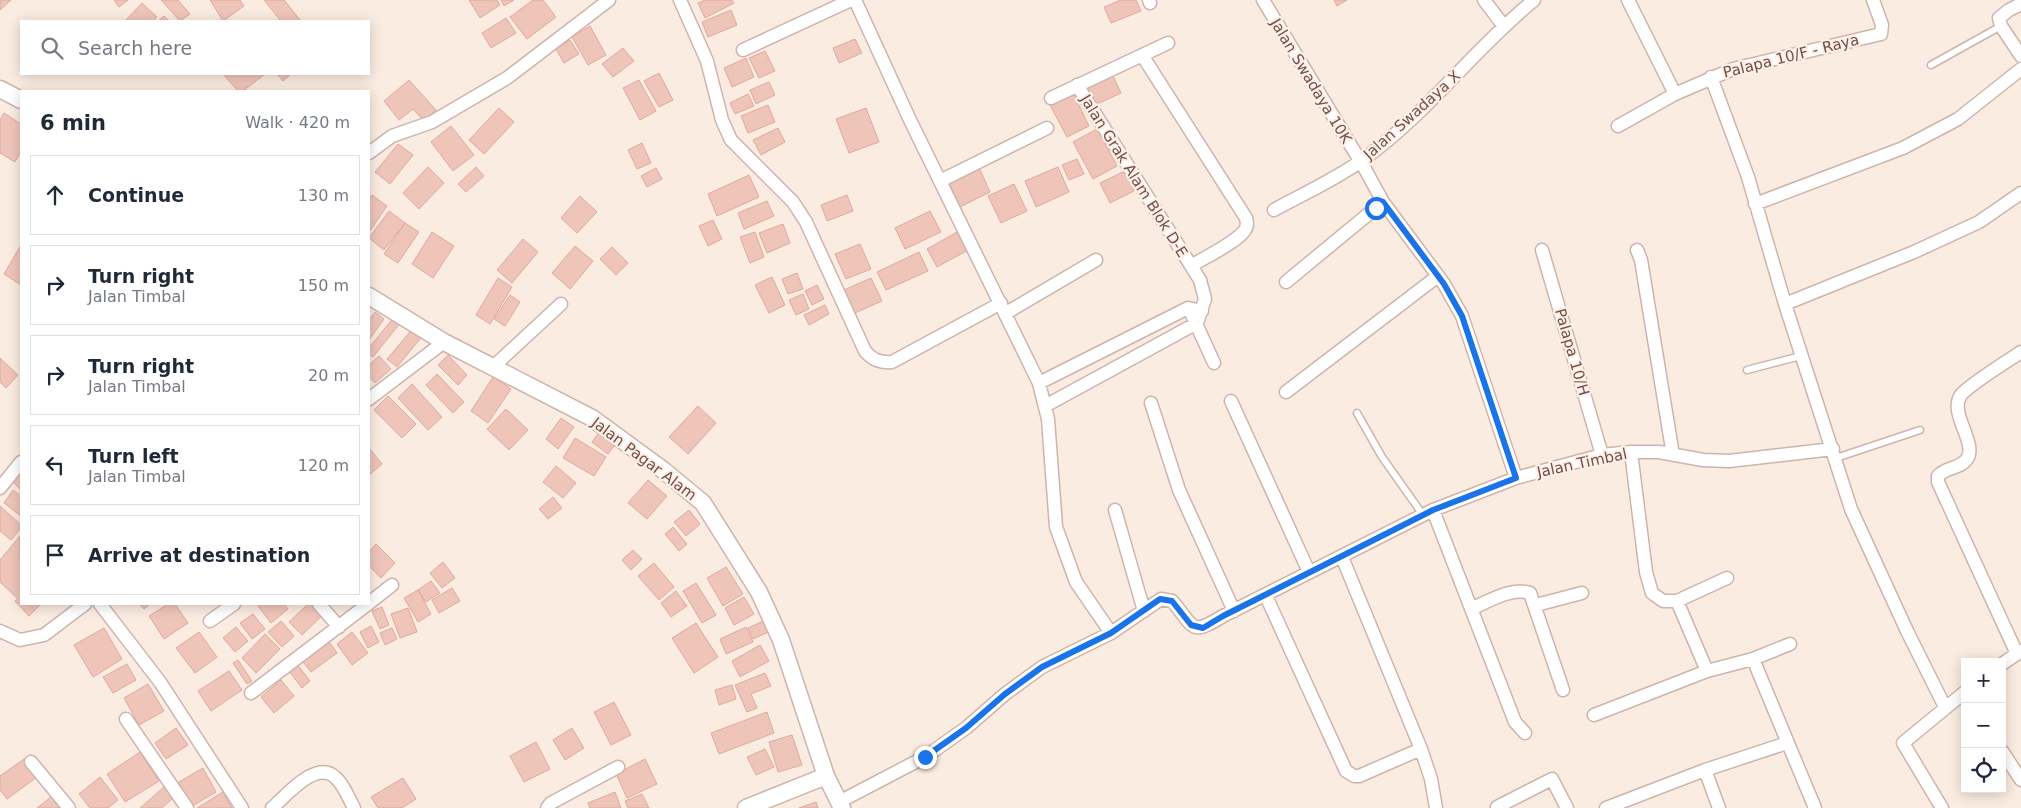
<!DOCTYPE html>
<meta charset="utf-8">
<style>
body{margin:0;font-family:"DejaVu Sans",sans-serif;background:#f6f6f7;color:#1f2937}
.controls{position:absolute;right:15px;bottom:15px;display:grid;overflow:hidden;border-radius:0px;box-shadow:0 2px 12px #0003}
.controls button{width:45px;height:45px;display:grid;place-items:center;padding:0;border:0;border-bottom:1px solid #e0e1e3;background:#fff;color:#1f2937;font:25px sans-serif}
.stop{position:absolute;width:15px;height:15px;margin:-11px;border:4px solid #1a73e8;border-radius:50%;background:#fff}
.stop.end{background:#1a73e8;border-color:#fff;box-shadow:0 1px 5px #0008}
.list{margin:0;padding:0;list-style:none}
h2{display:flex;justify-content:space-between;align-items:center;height:65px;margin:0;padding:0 20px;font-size:21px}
h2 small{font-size:16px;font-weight:400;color:#747a83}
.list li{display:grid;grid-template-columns:32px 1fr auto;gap:15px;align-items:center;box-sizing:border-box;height:80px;margin:0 10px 10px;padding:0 10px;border:1px solid #e0e1e3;border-radius:0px}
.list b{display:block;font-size:19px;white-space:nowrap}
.list p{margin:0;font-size:16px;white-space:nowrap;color:#747a83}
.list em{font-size:16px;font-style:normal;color:#747a83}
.icon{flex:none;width:28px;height:28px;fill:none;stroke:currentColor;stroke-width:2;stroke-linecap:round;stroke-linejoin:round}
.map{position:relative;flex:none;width:2021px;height:808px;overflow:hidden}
.search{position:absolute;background:#fff;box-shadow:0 2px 12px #0003;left:20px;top:20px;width:350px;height:55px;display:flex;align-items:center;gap:12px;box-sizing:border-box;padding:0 18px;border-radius:0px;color:#747a83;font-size:19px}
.panel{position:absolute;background:#fff;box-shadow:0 2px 12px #0003;left:20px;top:90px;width:350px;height:515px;border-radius:0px}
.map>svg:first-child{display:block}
.building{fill:#efc5ba;stroke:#e1a89c}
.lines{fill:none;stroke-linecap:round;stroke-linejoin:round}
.service-casing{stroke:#cdb4ac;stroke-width:9}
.minor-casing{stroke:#cdb4ac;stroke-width:15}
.tertiary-casing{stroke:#cdb4ac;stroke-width:19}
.service{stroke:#fff;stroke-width:6}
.minor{stroke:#fff;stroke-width:12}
.tertiary{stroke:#fff;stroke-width:16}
.route{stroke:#1a73e8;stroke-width:6}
.labels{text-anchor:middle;stroke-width:4.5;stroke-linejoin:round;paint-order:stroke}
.street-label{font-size:15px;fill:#71504a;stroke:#fef0e7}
</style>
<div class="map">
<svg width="2021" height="808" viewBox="0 0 2021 808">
<rect width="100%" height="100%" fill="#fbece1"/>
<!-- building -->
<path class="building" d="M0 0H11L0 10Z
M114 0H128L119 7Z
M161 0H178L190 14 180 21Z
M210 0H240L244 6 223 21Z
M264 0H284L301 21H281Z
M469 0H497L500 5 480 18Z
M501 0H514L504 6Z
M533 0H543L556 17 527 39 510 17Z
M705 0H732L734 3 705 18 698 3Z
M1121 0H1136L1141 11 1111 23 1104 7Z
M1334 0H1347L1337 6Z
M142 3 157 17 153 21H125Z
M731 10 737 25 708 37 702 22Z
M164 16 169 21H158Z
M506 18 516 33 491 48 482 33Z
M590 26 606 55 588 65 572 37Z
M855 39 862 53 839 63 833 48Z
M570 40 579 54 564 63 556 49Z
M623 48 634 61 613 77 602 64Z
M765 51 775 71 759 78 749 58Z
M746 58 754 77 732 87 724 68Z
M659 73 673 100 659 107 644 81Z
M223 74H265L243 91H238Z
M277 74H291L283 81Z
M1112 74 1121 93 1095 105 1086 86Z
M409 80 436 110 424 121 413 109 399 120 384 101Z
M639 80 656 111 640 120 623 88Z
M769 82 775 95 756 104 750 90Z
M1073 93 1089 126 1067 137 1050 105Z
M748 94 754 106 735 114 730 103Z
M768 105 775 122 748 133 741 116Z
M499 108 514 122 484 154 469 140Z
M866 108 879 142 849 153 836 119Z
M4 113 21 124V151L15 162 0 153V120Z
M451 126 474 155 453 171 431 142Z
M778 128 785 142 761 155 753 140Z
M1097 129 1117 166 1093 179 1073 142Z
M642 143 651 163 637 169 628 150Z
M398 144 413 155 390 184 375 172Z
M1077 159 1084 174 1069 180 1062 165Z
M978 165 990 192 960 207 947 179Z
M428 167 444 183 419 209 403 193Z
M476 167 484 176 466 192 458 184Z
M1058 167 1069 192 1036 207 1025 181Z
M656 168 662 179 647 187 641 176Z
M1125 171 1134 191 1110 203 1100 183Z
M749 175 759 197 717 216 708 194Z
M1014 184 1027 211 1001 223 988 196Z
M372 195 387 206 369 232V199Z
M847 195 853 211 827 221 821 205Z
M580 196 597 212 577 233 561 218Z
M767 201 774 216 744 229 738 213Z
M389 211 405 223 384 250 369 238Z
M930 211 941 232 905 249 895 228Z
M713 220 722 239 708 246 699 226Z
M405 223 419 232 398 263 384 254Z
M783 224 790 243 767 253 759 233Z
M959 231 970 249 937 267 927 249Z
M432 232 454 246 433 278 412 264Z
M755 232 764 257 750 263 740 237Z
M523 239 538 252 512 283 497 270Z
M860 244 871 269 846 279 835 254Z
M21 245V285L4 274Z
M575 246 593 261 570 289 552 273Z
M612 247 628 263 616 275 600 259Z
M919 252 928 271 886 290 877 272Z
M797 273 803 289 788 294 782 279Z
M772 277 785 305 769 313 755 285Z
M498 278 512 287 490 324 476 315Z
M871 278 882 301 855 313 844 290Z
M817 285 824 299 812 305 805 291Z
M803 294 809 309 796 315 789 300Z
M510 295 520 302 505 326 494 319Z
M825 305 829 314 809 325 804 315Z
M375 312 384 319 369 340V320Z
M394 317 401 322 373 357 369 354V348Z
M415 326 424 334 397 367 387 359Z
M448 355 467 375 458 385 438 365Z
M379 356 391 369 375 383 369 376V365Z
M0 358 18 375 6 388 0 382Z
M437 374 464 402 453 413 426 385Z
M493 377 511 389 488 423 471 411Z
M412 384 442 417 428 430 398 398Z
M388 396 416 424 402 438 374 410Z
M698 406 716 423 688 454 669 437Z
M506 409 528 430 509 450 487 429Z
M561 418 574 427 558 449 546 439Z
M603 427 619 440 608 454 592 442Z
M575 438 606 457 594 476 563 458Z
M369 448 382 464 369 475Z
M556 466 576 483 563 498 543 482Z
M21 470V490L11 480Z
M648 480 667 496 647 519 628 503Z
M13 490 21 496V516L4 503Z
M553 497 562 508 548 519 539 509Z
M0 506 21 525V528L11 540 0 531Z
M689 510 700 524 686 536 674 522Z
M673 527 687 544 679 551 665 534Z
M20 536 21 604H41L29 616 15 601 18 599 0 582V560Z
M376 544 395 563 381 578 369 566V552Z
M633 550 642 559 631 570 622 560Z
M443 562 455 578 442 588 430 573Z
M654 563 674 587 659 600 638 576Z
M726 567 743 594 723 606 707 578Z
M431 581 440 593 426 602 418 590Z
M696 583 716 615 702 623 683 591Z
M452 588 460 601 439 613 432 600Z
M418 590 431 614 418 622 404 598Z
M676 591 687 606 671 617 661 603Z
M744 597 754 614 734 625 725 608Z
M139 604H150L144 609Z
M168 604H175L188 623 164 639 149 616Z
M260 604H284L288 609 271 623 258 606Z
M308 604H318L326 612 302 635 289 622Z
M382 607 389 625 380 629 372 611Z
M408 608 417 632 400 638 391 614Z
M253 614 265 629 252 639 240 623Z
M770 618 775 629 753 639 748 628Z
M281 621 294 636 282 647 268 632Z
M696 623 718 657 694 673 672 638Z
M371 626 379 642 368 648 360 632Z
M236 627 248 641 235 652 223 638Z
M746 627 753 642 726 654 720 639Z
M104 628 122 659 93 677 74 645Z
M392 628 397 639 385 645 380 633Z
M199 632 217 657 195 673 176 648Z
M352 632 368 653 352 665 337 644Z
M265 634 280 649 256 673 242 658Z
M327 639 337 653 311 672 300 658Z
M760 645 769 661 740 677 732 661Z
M238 660 252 681 247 684 233 663Z
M127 664 136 680 113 693 103 677Z
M297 664 310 681 302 688 289 671Z
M229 671 242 690 211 711 198 691Z
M765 673 771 686 751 694 757 708 747 712 735 685Z
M281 680 294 696 274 713 261 697Z
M148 684 164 711 139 725 124 698Z
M732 685 736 699 719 705 715 690Z
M614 702 631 735 611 745 594 712Z
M767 712 774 733 719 754 711 733Z
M176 728 188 745 166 759 155 743Z
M572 728 584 748 565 760 553 740Z
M792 735 802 765 778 772 769 742Z
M536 742 550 769 524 782 510 756Z
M765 749 774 767 756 775 747 757Z
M140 752 159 781 125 802 107 774Z
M24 759 37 777 7 799 0 790V776Z
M645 759 657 784 627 798 616 774Z
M203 768 216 792 189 808 174 785Z
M100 777 118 800 108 808H90L79 794Z
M403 778 416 799 402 808H378L371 797Z
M164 787 173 798 162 808H140Z
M223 792 232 808H197Z
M615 792 621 808H590L588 803Z
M56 793 67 808H37Z
M642 794 649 808H628L625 801Z
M816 802 818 808H799Z"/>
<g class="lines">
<!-- service casing -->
<g class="service-casing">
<path id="service" d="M1931 65 2001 26
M1747 370 1801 356
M1357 413 1382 457 1423 515
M1836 458 1920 430"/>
</g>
<!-- minor casing -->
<g class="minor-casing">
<path id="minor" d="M680 0 707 61 722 120 731 140 793 202 806 222 865 351C873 360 880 363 892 362L1001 303
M855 0 910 120 1039 383 1048 419 1056 527 1076 582 1111 633
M1149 0 1150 3
M1263 0 1365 169 1383 202 1444 284 1462 316 1516 478
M1484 0 1503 25
M1628 0 1675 94
M2021 4 2009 10 1999 18 2001 26 2021 56
M743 50 851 0
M1142 55 1246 218C1247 222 1248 226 1245 230 1236 243 1205 257 1191 266
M1711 77 1748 177 1785 304 1851 509 1907 631 1945 707
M1051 98 1168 43
M1618 126 1675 94 1733 69 1881 34 1882 25 1873 0
M369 153 392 136 432 122 507 78 609 0
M940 181 1047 128
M1755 204 1903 148 1958 119 2021 69
M1274 210C1303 194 1334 180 1361 161 1426 115 1473 50 1534 0
M1542 250 1602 455
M1637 250 1641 260 1673 455
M1286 282 1383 202
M1785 304 1914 252 1979 222 2021 193
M1006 313 1096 260
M1192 315 1214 363
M493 367 561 304
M1039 383 1188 308 1202 311
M1286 392 1438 276
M369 399 444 342
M1231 401 1309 572
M1151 403 1179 490 1234 611
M1045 406 1197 323 1205 299 1200 280 1077 85
M1631 452 1646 572 1652 593 1663 601H1677L1727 578
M0 488 21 462
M1115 510 1144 611
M1433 510 1515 722 1525 733
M1342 557 1421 749 1431 779 1436 808
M1266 596 1346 771 1354 776H1359L1421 749
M1677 601 1707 671
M369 603 392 585
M100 604 160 682 242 808
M319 604 339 627
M1536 605 1582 593
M1471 609C1489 601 1511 587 1530 593L1563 690
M210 621 234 604
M0 631 20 640 44 635 85 604
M2017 654 1938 482V476C1945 467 1960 469 1967 459 1978 443 1948 413 1961 395 1970 384 2008 361 2021 352
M1753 659 1815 808
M2002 664 2021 651
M251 693 368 604
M1594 715 1707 671 1753 659 1790 644
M126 719 187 808
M2002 751 2021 780
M31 762 69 808
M1705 770 1719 808
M839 802 925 757 966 728 1005 694 1042 667 1111 633 1161 599 1172 601C1195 627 1189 637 1223 616L1433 510 1516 478 1602 455 1631 452H1659L1703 460 1729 461 1833 449
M1497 807 1552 779 1567 808
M272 808C286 796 317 758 336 778 344 785 349 799 354 808
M547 808 551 803 618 767
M1606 808 1705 770 1787 743
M1942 808 1903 743 1965 692"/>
</g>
<!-- tertiary casing -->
<g class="tertiary-casing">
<path id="tertiary" d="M0 89 21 100
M369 296 444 342 592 418 663 470 703 503 759 592 781 640 826 776 842 808
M746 808 826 776"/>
</g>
<!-- service -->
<use href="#service" class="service"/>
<!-- minor -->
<use href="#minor" class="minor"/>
<!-- tertiary -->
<use href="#tertiary" class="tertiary"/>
</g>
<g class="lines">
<!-- route -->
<path class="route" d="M925 757 966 728 1005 694 1042 667 1111 633 1160 599 1172 601 1191 625 1203 628 1223 616 1433 510 1516 478 1462 316 1444 284 1383 202 1376 208"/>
</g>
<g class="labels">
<!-- street labels -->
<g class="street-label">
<text transform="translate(1791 56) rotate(-14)" y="5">Palapa 10/F - Raya</text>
<text transform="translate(1311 81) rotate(59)" y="5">Jalan Swadaya 10K</text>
<text transform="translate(1412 115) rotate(-42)" y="5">Jalan Swadaya X</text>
<text transform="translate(1134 176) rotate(58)" y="5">Jalan Grak Alam Blok D-E</text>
<text transform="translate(1572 352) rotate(74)" y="5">Palapa 10/H</text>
<text transform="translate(644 459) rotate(37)" y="5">Jalan Pagar Alam</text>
<text transform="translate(1582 463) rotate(-12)" y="5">Jalan Timbal</text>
</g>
</g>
</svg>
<div class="controls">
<button>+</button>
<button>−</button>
<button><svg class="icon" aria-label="locate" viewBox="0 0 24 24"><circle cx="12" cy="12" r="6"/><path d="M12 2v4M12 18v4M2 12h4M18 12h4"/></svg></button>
</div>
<div class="stop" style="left:1376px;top:208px"></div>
<div class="stop end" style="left:925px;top:757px"></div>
<div class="search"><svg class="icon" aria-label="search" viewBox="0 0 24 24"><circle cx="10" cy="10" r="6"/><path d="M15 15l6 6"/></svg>Search here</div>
<section class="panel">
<h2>6 min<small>Walk · 420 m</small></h2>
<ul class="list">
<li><svg class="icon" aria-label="ahead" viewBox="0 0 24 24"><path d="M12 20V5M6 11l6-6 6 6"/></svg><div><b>Continue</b></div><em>130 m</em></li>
<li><svg class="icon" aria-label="right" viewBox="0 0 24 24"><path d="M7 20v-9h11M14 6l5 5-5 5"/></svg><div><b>Turn right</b><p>Jalan Timbal</p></div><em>150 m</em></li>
<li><svg class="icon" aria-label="right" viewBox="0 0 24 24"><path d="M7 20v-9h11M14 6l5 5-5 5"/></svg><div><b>Turn right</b><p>Jalan Timbal</p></div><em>20 m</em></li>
<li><svg class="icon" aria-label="left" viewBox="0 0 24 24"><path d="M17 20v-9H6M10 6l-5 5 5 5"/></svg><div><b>Turn left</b><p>Jalan Timbal</p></div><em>120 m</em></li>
<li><svg class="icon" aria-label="arrive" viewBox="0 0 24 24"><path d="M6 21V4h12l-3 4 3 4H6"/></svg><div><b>Arrive at destination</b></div></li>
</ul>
</section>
</div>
